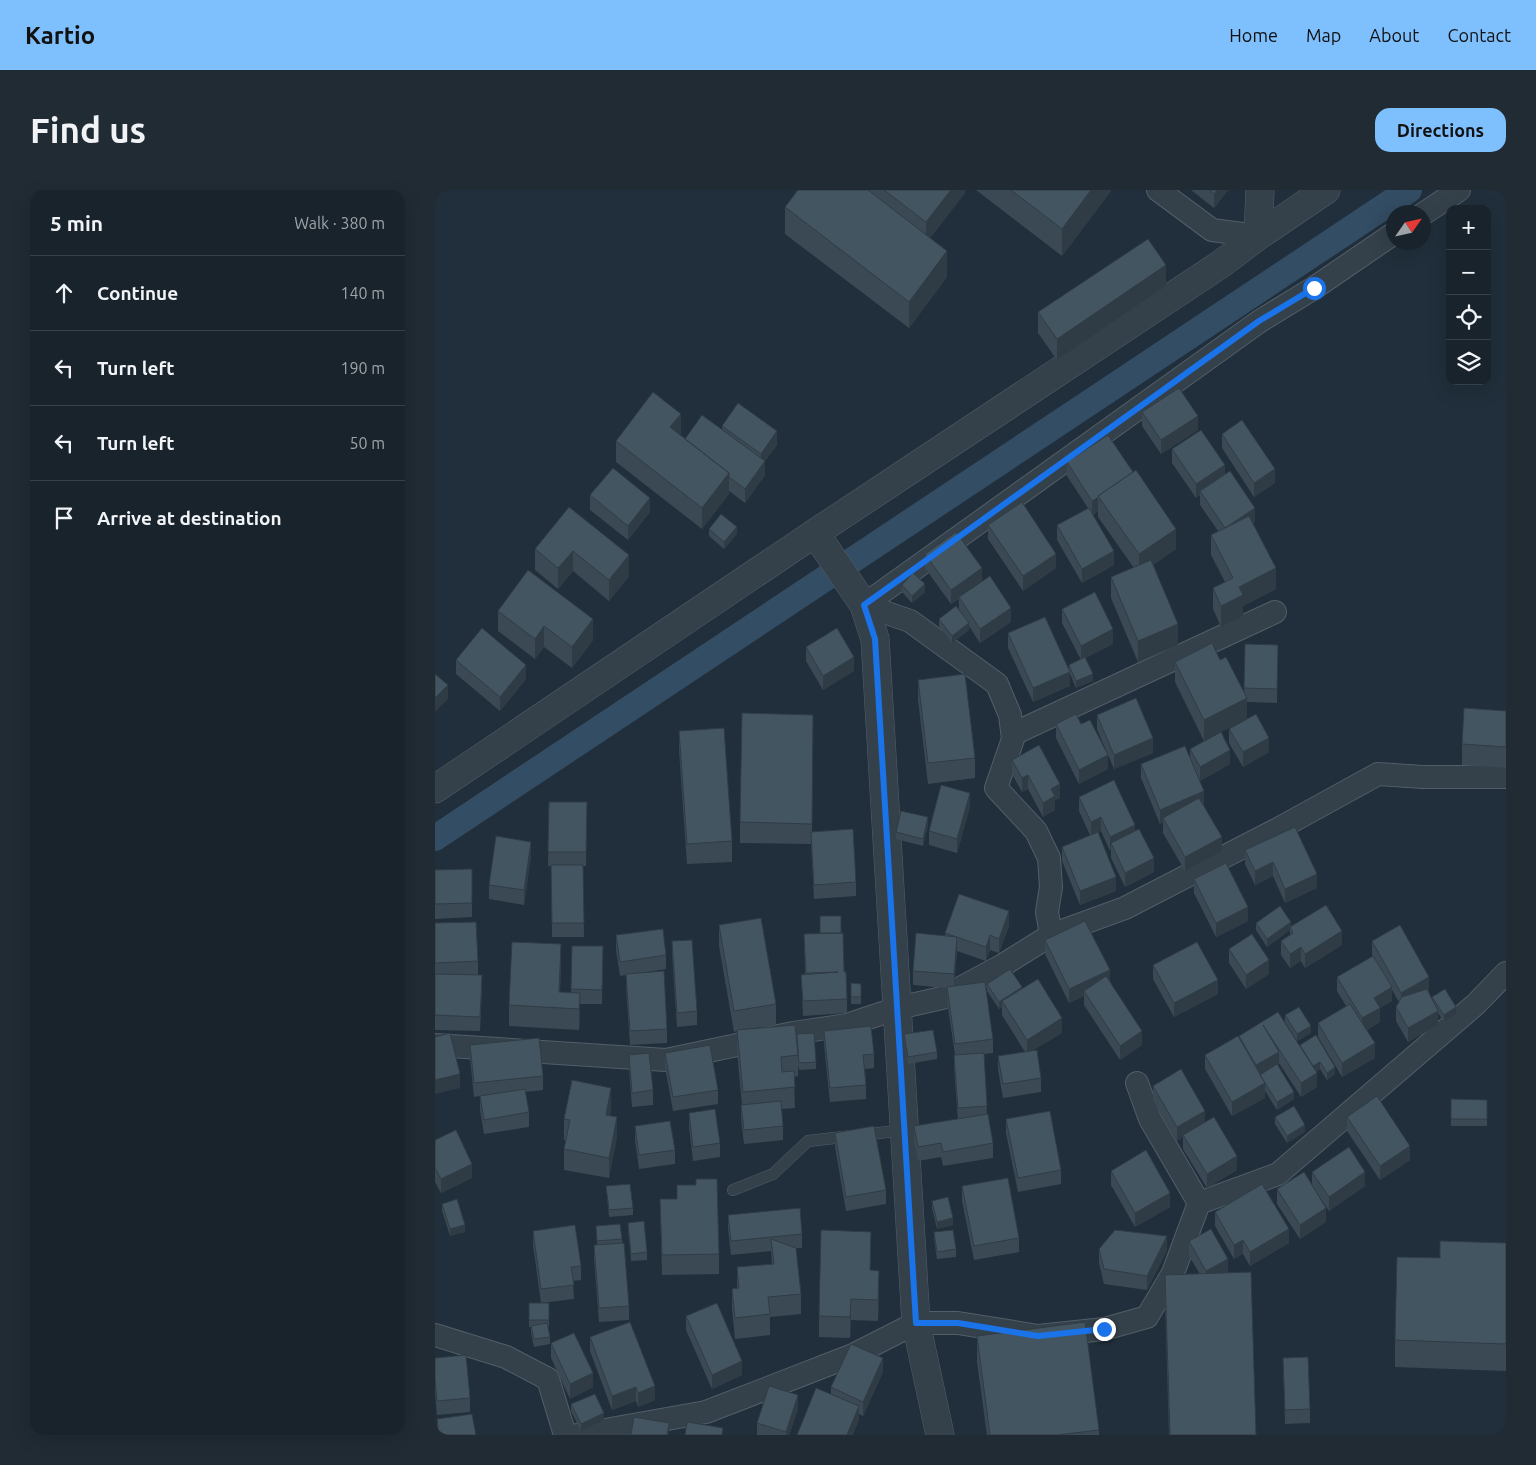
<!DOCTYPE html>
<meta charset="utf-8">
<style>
body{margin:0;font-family:Ubuntu,sans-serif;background:#212b34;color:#f1f3f6}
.controls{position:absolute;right:15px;top:15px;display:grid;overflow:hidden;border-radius:10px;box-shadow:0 5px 20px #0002}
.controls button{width:45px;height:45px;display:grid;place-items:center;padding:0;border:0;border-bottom:1px solid #364048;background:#18232c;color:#f1f3f6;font:25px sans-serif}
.compass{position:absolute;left:951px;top:15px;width:45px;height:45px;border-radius:50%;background:#18232c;box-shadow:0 5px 20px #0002;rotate:56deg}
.stop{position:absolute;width:15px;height:15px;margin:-11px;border:4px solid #1a73e8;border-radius:50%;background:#fff}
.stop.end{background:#1a73e8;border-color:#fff;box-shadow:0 1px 5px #0008}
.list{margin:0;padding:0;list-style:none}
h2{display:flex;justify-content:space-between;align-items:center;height:65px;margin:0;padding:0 20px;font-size:21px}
h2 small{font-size:16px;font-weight:400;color:#9fa4a9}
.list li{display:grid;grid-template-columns:32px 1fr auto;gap:15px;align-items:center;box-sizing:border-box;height:75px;padding:0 20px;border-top:1px solid #364048}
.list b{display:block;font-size:19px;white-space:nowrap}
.list em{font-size:16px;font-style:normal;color:#9fa4a9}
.icon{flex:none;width:28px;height:28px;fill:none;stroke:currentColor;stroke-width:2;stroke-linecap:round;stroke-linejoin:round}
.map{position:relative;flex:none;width:1071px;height:1245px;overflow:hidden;border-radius:15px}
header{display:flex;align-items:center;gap:30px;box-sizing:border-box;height:70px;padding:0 25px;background:#7ebffd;color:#111}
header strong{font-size:24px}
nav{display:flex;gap:28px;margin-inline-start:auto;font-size:18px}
.intro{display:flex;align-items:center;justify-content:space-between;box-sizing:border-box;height:120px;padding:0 30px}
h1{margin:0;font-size:35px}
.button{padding:12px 22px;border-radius:15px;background:#7ebffd;color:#111;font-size:18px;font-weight:700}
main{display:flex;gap:30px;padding:0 30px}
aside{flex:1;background:#18232c;border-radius:15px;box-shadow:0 5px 20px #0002}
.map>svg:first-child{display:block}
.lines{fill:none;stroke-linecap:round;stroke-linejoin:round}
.canal{stroke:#334d64;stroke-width:26}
.service-casing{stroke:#525e69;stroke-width:12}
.minor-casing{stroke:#525e69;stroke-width:24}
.tertiary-casing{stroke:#525e69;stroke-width:29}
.service{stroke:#34414b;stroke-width:11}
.minor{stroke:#34414b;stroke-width:22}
.tertiary{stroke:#34414b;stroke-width:28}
.wall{fill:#3a4954}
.shaded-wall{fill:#303c45}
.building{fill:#445562;stroke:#303c45}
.route{stroke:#1a73e8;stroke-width:6}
</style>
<header>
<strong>Kartio</strong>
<nav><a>Home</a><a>Map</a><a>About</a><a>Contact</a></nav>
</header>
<div class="intro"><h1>Find us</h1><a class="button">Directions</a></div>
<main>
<aside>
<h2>5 min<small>Walk · 380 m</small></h2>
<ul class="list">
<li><svg class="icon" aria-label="ahead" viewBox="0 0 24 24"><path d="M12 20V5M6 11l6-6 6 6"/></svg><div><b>Continue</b></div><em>140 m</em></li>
<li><svg class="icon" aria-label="left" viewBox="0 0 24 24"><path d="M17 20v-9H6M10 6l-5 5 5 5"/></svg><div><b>Turn left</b></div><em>190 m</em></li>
<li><svg class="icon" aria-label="left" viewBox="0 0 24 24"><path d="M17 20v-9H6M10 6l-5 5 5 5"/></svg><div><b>Turn left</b></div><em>50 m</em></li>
<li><svg class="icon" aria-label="arrive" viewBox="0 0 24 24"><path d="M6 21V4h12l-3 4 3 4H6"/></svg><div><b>Arrive at destination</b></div></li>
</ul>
</aside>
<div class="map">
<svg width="1071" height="1245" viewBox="0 0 1071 1245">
<rect width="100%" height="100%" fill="#202f3b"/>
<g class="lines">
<!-- canal -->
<path class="canal" d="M0 648 974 0"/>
<!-- service casing -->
<g class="service-casing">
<path id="service" d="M298 1000 338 984 373 951 470 940"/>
</g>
<!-- minor casing -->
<g class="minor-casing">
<path id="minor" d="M723 0 777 40 823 46
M988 24 1024 0
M429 415 825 131 879 98 958 44
M429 415 475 431 562 494 575 525 578 549 561 598 601 641 614 668 616 697 612 722 616 745
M578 544 840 422
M0 855 231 870 358 843 412 835 463 818 507 808 568 775 616 745 690 718 843 639 943 584 988 587H1071
M702 893 715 929 764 1013
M0 1145 71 1167 113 1189 130 1245
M142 1245 271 1222 418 1165 481 1133H523L603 1146 669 1139 712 1127 738 1083 764 1013 843 984 1041 814 1071 783"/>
</g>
<!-- tertiary casing -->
<g class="tertiary-casing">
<path id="tertiary" d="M823 46 825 0
M380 343 429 415 440 449 481 1133 505 1245
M0 599 380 343 786 74 823 46 891 0"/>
</g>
<!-- service -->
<use href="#service" class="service"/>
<!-- minor -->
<use href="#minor" class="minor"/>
<!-- tertiary -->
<use href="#tertiary" class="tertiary"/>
</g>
<!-- wall -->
<path class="wall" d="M363 0H530V3L495 48 512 87 474 138 350 44V17Z
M541 0H676V1L627 66Z
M756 0H793L779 18Z
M731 96 622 170 603 143V122Z
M707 222 763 240 726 264 707 236Z
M287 236 342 255 330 271V285L310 313 294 301V304L267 339 181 272V251L246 244 245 245 250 249 287 239Z
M787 244 840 293 819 307 787 258Z
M737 259 790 284 820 332 818 333 841 399 808 416V426L786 437 778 419V398L790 392 776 365V345L783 341 765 315V305L761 308 737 273Z
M632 272 741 359 718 375 743 455 703 472 676 408V387L699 378 663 327V321L658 325 679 375 647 393 622 350V335L653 318 632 286Z
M155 305 215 322 193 350 155 320Z
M134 317 194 386 174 411 138 381 123 399 100 380V359Z
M553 335 621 378 588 401 553 349Z
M274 339 302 344 289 359 274 346Z
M490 364 547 392 576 432 545 453 534 436V440L517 453 504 436V429L524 420V409L516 414 490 378Z
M467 395 490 402 477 413 467 402Z
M627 419 678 454 650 468 658 491 641 498 635 484V496L598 512 573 458V443L634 480V475L646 470 627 433Z
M63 421 158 450 137 478 109 457 100 469 63 441Z
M810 454 843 455 842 513 812 512 786 542 795 574 765 591 769 615 787 661 750 681 728 643V632L725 634 706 588V574L755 568V559L782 544 769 551 740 492V472L785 470 809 502Z
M371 457 419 481 388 500 371 471Z
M21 470 91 489 65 521 21 484Z
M483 490 540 568V588L493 594 483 510Z
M1071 521V578L1027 575V554Z
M662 525 718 563 679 579 673 565V579L644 594 621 548V534H646L672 563 662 539Z
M794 539 834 562 808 577 794 553Z
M244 541 297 651V672L252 674 244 561Z
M378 546 377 642 421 692V706L379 709 376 654 305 653V632Z
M577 570 625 608 620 610V620L608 627 593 599 587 602 577 584Z
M644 607 700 641 719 682 690 697 676 668V660L675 661 666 641 663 642 681 701 645 715 627 671V657L655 645 644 621Z
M114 612H152L151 676H148L149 747H117L116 676H113Z
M535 617 522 663 494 655V641Z
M493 635 488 656 461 649V642Z
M860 637 882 698 850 713 838 686 820 695 810 674V660Z
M96 666 89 715 54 709V695Z
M37 679V727L0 729V680Z
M759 689 813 731 781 747 759 703Z
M385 726 406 743 412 809V823L368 826 366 785 370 784 369 744H385Z
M0 733 43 771V785L47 800 45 841 0 840Z
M821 733 856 737 907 755 870 778 866 771 855 778 846 765V751L855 745V740L832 757 821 740Z
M284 735 341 814V835L313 839 362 849 381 872V879L364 880 363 875V886L359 887 360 918 346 919 348 936V950L309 954 306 929V915H307L302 861V841L299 842 284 756Z
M574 736 564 763 555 760 551 771 522 761 519 796 558 849V863L549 864 552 924 558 953V968L508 976 506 967 483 971 479 950V936L523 929 519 879V865H520L512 811V798L478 795V781L510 746V743Z
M181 745 231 765V779L206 783 232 839V853L195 855 191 798V785L185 786 181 760Z
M610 750 675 791 707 855 685 870 649 815V806L634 813 610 764Z
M237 751 262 821V835L242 837 237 765Z
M937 751 994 801 993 802 997 810V807L1021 824 1009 832 1003 823V835L973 852 961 831V817L964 812 957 800V811L945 818V832L932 840 940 868 907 887 883 847V833L911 816 902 801V787L938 766 937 765Z
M137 756H168L167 814H145L144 840 74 836V815L126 775 125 802 136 803Z
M794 759 834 784 811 799 794 773Z
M718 775 783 804 739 827 718 789Z
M416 793 426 794V814H416Z
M552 794 587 799 627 843 598 860 606 888V902L568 908 563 880V866L590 862 567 825V817L564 819 552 801Z
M843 822 865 857V855L900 884 892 890 885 879 881 882 882 897 866 907 844 873V876L859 909 842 920 830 901V908L797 926 770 879V865L804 849V846Z
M850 825 876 843 862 851 850 832Z
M389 841 439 864V878L430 879 431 895V909L395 912 389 855Z
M469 844 502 862V869L473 874 469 851Z
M35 855 108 886V900L90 902 94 922V937L49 944 45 920V906L39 907 35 869Z
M230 863 283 900V914L238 921 230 877Z
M194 865 218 900V915L197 917 194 879Z
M718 896 770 932 802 980 772 998 748 959V947L742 951 718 910Z
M1016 909 1052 910V936H1016Z
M176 919 175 925 182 947 174 988 129 980V959L131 950H129V929Z
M254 923 285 953V967L258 971 254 937Z
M840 927 870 942 852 953 840 934Z
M912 927 975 970 945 990 912 941Z
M571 929 626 980V994L583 1002 571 943Z
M200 936 240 960V974L204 979 200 950Z
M400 943 451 1000V1014L411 1021 400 957Z
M0 950 37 988 6 1003 0 992Z
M676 981 735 1017 700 1037 676 995Z
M877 982 930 996 894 1021 877 996Z
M242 995H261L284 1064V1084L227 1085 225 1009H242Z
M171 996 198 1018V1025L174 1027Z
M527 996 584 1048V1062L539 1070 527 1011Z
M842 999 891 1032 865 1049 842 1014Z
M497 1011 518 1035 502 1039 497 1018Z
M7 1014 30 1042 15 1046 7 1021Z
M780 1022 854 1053 815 1076 808 1064 799 1069 780 1036Z
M293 1025 367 1044V1058H361L366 1104V1124L335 1127V1145L300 1149 297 1119V1099L302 1098V1077L337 1074 336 1061 296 1065 293 1039Z
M193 1033 212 1062V1070L196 1071 193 1040Z
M161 1036 187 1049 194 1116V1130L164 1132 159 1069V1055H162Z
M98 1041 146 1076V1090L138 1091 139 1109 106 1113 98 1055Z
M499 1042 521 1059V1067L502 1069 499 1049Z
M754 1051 793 1083H792L821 1245H734L730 1112V1085L765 1084 754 1066Z
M1071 1053V1181L960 1177V1150Z
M664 1059 732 1060 712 1100 669 1094 664 1073Z
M436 1063 435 1080 444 1102 443 1131 416 1130 415 1148 384 1147V1126Z
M94 1113H114V1137H113L115 1147V1154L99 1157 96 1143V1137H94Z
M251 1126 307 1185 277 1199 251 1140Z
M542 1146 664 1240V1245H552L542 1172Z
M155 1147 220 1210 203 1217 201 1211 177 1220 155 1161Z
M116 1153 158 1197 135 1209 116 1168Z
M0 1168 35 1208V1222L2 1225 0 1202Z
M848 1168 875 1219V1233L850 1234Z
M448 1182 428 1226 424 1224V1230L396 1205V1197Z
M136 1214 169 1230 146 1241 136 1221Z
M363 1219 354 1245H322V1233Z
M2 1229 41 1245H2Z"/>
<!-- shaded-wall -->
<path class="shaded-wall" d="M516 0H530V3L491 53V32Z
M656 0H676V1L627 66V39Z
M782 0H793L779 18V4Z
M512 61V87L474 138V112Z
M731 75V96L622 170V149Z
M246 224V244L235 258V237Z
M763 226V240L726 264V250Z
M342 241V255L330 271V285L310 313V299L326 277V264Z
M790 275V289L765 301V305L761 308V294Z
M840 279V293L819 307V293Z
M294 283V304L267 339V318Z
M663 307V321L657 325V311Z
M215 308V322L193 350V336Z
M820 318V332L790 352V338Z
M302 337V344L289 359V352Z
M741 339V359L704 385V364Z
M138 361V381L123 399V378Z
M679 361V375L647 393V379Z
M621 364V378L588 401V386Z
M194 365V386L174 411V390Z
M547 378V392L516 414V400Z
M841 378V399L808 416V426L786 437V416L804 397Z
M490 394V402L477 413V406Z
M576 418V432L545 453V439Z
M158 429V450L137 478V457Z
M534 433V440L517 453V446Z
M743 434V455L703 472V451Z
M109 436V457L100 469V449Z
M678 439V454L646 470V456Z
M419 467V481L388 500V486Z
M91 475V489L65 521V507Z
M635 482V496L598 512V498Z
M658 484V491L641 498V491Z
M13 495V509L0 522V508Z
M812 508V529L769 551V530Z
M718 548V563L679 579V565Z
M834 548V562L808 577V562Z
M795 560V574L765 591V577Z
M673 565V579L644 594V580Z
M593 585V599L587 602V588Z
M625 594V608L620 610V620L608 627V613L616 599Z
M769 601V615L728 628V632L725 634V620Z
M535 603V617L522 663V649Z
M493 627V635L488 656V649Z
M666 627V641L656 646V632Z
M700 635V649L676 653V660L675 661V647Z
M787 647V661L750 681V667Z
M96 652V666L89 715V700Z
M719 668V682L690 697V683Z
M838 672V686L820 695V681Z
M882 684V698L850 713V699Z
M681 687V701L645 715V701Z
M813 717V731L781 747V733Z
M574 721V736L564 763V749Z
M856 732V739L855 737V740L832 757V749Z
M907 741V755L870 778V764Z
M555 745V760L551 771V757Z
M522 747V761L519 799V784Z
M126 754V775L124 818V802Z
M866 757V771L855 778V764Z
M834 770V784L811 799V785Z
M675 780V794L649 801V806L634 813V799Z
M994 787V801L966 817V803Z
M783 790V804L739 827V813Z
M587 797V804L567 811V817L564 819V812Z
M957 797V811L945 818V832L927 843V828L939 808Z
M145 803V824L144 840V819Z
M1021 817V824L1009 832V825Z
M1003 821V835L973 852V838Z
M627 828V843L592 864V850Z
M876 836V843L862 851V844Z
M707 841V855L685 870V856Z
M940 853V868L907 887V873Z
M844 862V876L821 889V875Z
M885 872V879L878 883V876Z
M900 877V884L892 890V883Z
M882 883V897L866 907V893Z
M25 884V898L0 904V890Z
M830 893V908L797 926V912Z
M176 898V919L171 945V925Z
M859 902V909L842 920V912Z
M770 921V935L748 945V947L742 951V937Z
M182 927V947L174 988V968Z
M870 935V942L852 953V946Z
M975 956V970L945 990V976Z
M802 966V980L772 998V984Z
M37 974V988L6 1003V989Z
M930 982V996L894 1021V1007Z
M735 1003V1017L700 1037V1023Z
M891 1018V1032L865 1049V1035Z
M518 1028V1035L502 1039V1032Z
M30 1035V1042L15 1046V1039Z
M854 1039V1053L815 1076V1062Z
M732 1046V1060L712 1100V1086Z
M808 1050V1064L799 1069V1055Z
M793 1069V1083L771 1095V1081Z
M444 1081V1102L443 1131V1110Z
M416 1109V1130L415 1148V1127Z
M448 1168V1182L428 1226V1212Z
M307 1171V1185L277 1199V1185Z
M158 1183V1197L135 1209V1194Z
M220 1196V1210L203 1217V1203Z
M201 1197V1211L177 1220V1206Z
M363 1205V1219L354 1245H351V1242Z
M424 1216V1230L418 1245H412Z
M169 1223V1230L146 1241V1234Z
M234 1233V1245H232Z"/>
<!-- building -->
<path class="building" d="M363 0H433L512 61 474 112 350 17Z
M449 0H516L491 32Z
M576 0H656L627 39Z
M774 0H782L779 4Z
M713 49 731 75 622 149 603 122Z
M744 198 763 226 726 250 707 222Z
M218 202 246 224 235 237 294 283 267 318 181 251Z
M303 213 342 241 326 264 287 236Z
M267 225 330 271 310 299 294 287V283L250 249Z
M807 230 840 279 819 293 787 244Z
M766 240 790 275 761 294 737 259Z
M673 245 698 282 663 306 664 307 657 311 632 272Z
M178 278 215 308 193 336 155 305Z
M701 280 741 339 704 364 663 306Z
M795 281 820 318 790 338 765 301Z
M587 312 621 364 588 386 553 335Z
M134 317 194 365 174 390 138 361 123 378 100 359Z
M654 318 679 361 647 379 622 335Z
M286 324 302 337 289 352 274 339Z
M814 326 841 378 804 397 808 405 786 416 778 398 798 388 776 345Z
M521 342 547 378 516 400 490 364Z
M716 370 743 434 703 451 676 387Z
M93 380 158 429 137 457 109 436 100 449 63 421Z
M478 383 490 394 477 406 467 395Z
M555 386 576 418 545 439 524 407Z
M660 402 678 439 646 456 627 419Z
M521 416 534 433 517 446 504 429Z
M610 427 635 482 598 498 573 443Z
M47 438 91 475 65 507 21 470Z
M402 438 419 467 388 486 371 457Z
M777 453 785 470 791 467 812 508 769 530 740 472Z
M810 454 843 455 842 499 809 498Z
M650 467 658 484 641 491 634 475Z
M0 484 13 495 0 508Z
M530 484 540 568 493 573 483 490Z
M701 508 718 548 679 565 662 525Z
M1029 518 1071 521V557L1027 554Z
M307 523 378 525 377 634 305 632Z
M641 524 646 534 655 530 673 565 644 580 621 534Z
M821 524 834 548 808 562 794 539Z
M289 538 297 651 252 654 244 541Z
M786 542 795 560 765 577 755 559Z
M604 555 625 594 616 599 620 606 608 613 593 585 587 588 577 570Z
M750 556 769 601 725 620 706 574Z
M679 590 700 635 675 647 666 627 656 632 644 607Z
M506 595 535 603 522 649 494 641Z
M764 608 787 647 750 667 728 628Z
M114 612H152L151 662H113Z
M466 621 493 627 488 649 461 642Z
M860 637 882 684 850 699 838 672 820 681 810 660Z
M418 639 421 692 379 695 376 642Z
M704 639 719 668 690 683 676 653Z
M663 642 681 687 645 701 627 657Z
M61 646 96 652 89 700 54 695Z
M791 673 813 717 781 733 759 689Z
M116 675H148L149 733H117Z
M37 679V713L0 714V680Z
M524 704 574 721 564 749 555 745 551 757 510 743Z
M891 715 907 741 870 764 866 757 855 764 846 751 858 743 855 737Z
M845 716 856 732 832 749 821 733Z
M385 726H406V743H385Z
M326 728 341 814 299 821 284 735Z
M650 731 675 780 634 799 610 750Z
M41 732 43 771 0 773V733Z
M965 735 994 787 966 803 937 751Z
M228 739 231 765 185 772 181 745Z
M408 743 409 782H411L412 809 368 811 366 785 403 782 371 783 369 744Z
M481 743 522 747 519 784 478 781Z
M817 744 834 770 811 785 794 759Z
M257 750 262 821 242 823 237 751Z
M77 752 126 754 124 802 145 803 144 819 74 815Z
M762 752 783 790 739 813 718 775Z
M137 756H168L167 800 136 799Z
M938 766 957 797 939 808 945 818 927 828 902 787Z
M575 779 587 797 564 812 552 794Z
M229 781 232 839 195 841 191 784Z
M0 784 47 785 45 827 0 825Z
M671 786 707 841 685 856 649 801Z
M603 789 627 828 592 850 567 811Z
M550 792 558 849 520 854 512 797Z
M416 793 426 794V807H416Z
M992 799 1003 821 973 838 961 817 967 807Z
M1010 799 1021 817 1009 825 997 807Z
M915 814 940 853 907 873 883 833Z
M864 817 876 836 862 844 850 825Z
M843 822 882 883 866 893 828 835 844 862 821 875 804 846Z
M360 835 363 865 346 867 347 882 359 881 360 897 308 902 302 840Z
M436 836 439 864 428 865 431 895 395 898 389 841Z
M498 840 502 862 473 867 469 844Z
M15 843 25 884 0 890V847Z
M379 843 381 872 364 873 362 844Z
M881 845 900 877 892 883 885 872 878 876 865 855Z
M803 846 830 893 797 912 770 865Z
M104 848 108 886 39 893 35 855Z
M275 855 283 900 238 907 230 863Z
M602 860 606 888 568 894 563 866Z
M214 863 218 900 197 903 194 865Z
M549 863 552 916 523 918 519 865Z
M842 874 859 902 842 912 825 885Z
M746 879 770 921 742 937 718 896Z
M137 890 176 898 171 925 182 927 174 968 129 959 135 930 129 929Z
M90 899 94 922 49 930 45 906Z
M942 906 975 956 945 976 912 927Z
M1016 909 1052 910V929H1016Z
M346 911 348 936 309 940 306 915Z
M859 916 870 935 852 946 840 927Z
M280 919 285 953 258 957 254 923Z
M615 921 626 980 583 988 571 929Z
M553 924 558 953 508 962 506 953 483 957 479 936Z
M779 927 802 966 772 984 748 945Z
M235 931 240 960 204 965 200 936Z
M439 936 451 1000 411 1007 400 943Z
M21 940 37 974 6 989 0 978V950Z
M914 957 930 982 894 1007 877 982Z
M711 960 735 1003 700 1023 676 981Z
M869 982 891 1018 865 1035 842 999Z
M573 988 584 1048 539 1056 527 996Z
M261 989H282L284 1064 227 1065 225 1009H242V995H261Z
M195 994 198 1018 174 1020 171 996Z
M827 994 854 1039 815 1062 808 1050 799 1055 780 1022Z
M513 1007 518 1028 502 1032 497 1011Z
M22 1009 30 1035 15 1039 7 1014Z
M365 1018 367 1044 296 1051 293 1025Z
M209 1031 212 1062 196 1064 193 1033Z
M185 1034 187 1049 162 1051 161 1036Z
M140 1035 146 1076 136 1077 139 1095 106 1099 98 1041Z
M776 1039 793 1069 771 1081 754 1051Z
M386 1040 436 1042 435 1080 444 1081 443 1110 416 1109 415 1127 384 1126Z
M518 1040 521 1059 502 1062 499 1042Z
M680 1040 732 1046 712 1086 669 1079 664 1059Z
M336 1049 361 1058 366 1104 333 1107 335 1124 300 1128 297 1099 304 1098 302 1077 339 1074Z
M1005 1051 1071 1053V1154L960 1150 962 1067 1005 1068Z
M189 1053 194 1116 164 1118 159 1055Z
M816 1082 821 1245H735L730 1085Z
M94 1113H114V1130H94Z
M282 1113 307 1171 277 1185 251 1126Z
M195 1132 220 1196 203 1203 201 1197 177 1206 155 1147Z
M650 1132 664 1240 622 1245H555L542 1146Z
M112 1133 115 1147 99 1149 96 1136Z
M139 1143 158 1183 135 1194 116 1153Z
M416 1154 448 1168 428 1212 396 1197Z
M31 1165 35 1208 2 1211 0 1188V1168Z
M873 1167 875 1219 850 1220 848 1168Z
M334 1196 363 1205 351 1242 322 1233Z
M381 1198 424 1216 412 1245H362Z
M160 1204 169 1223 146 1234 136 1214Z
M37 1224 41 1245H4L2 1229Z
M199 1227 234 1233 232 1245H196Z
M252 1232 288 1238 287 1245H250Z"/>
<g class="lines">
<!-- route -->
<path class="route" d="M669 1139 603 1146 523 1133H481L440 449 429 415 824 131 879 98"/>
</g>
</svg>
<div class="controls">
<button>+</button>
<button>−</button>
<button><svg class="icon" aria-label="locate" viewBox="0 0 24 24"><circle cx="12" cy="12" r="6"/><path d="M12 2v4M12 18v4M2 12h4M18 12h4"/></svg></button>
<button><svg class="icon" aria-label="layers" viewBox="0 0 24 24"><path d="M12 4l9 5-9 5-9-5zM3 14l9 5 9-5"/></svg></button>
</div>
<svg class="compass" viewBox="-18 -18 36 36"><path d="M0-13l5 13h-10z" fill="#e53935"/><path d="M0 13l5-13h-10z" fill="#9fa4a9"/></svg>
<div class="stop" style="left:879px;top:98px"></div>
<div class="stop end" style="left:669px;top:1139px"></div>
</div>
</main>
